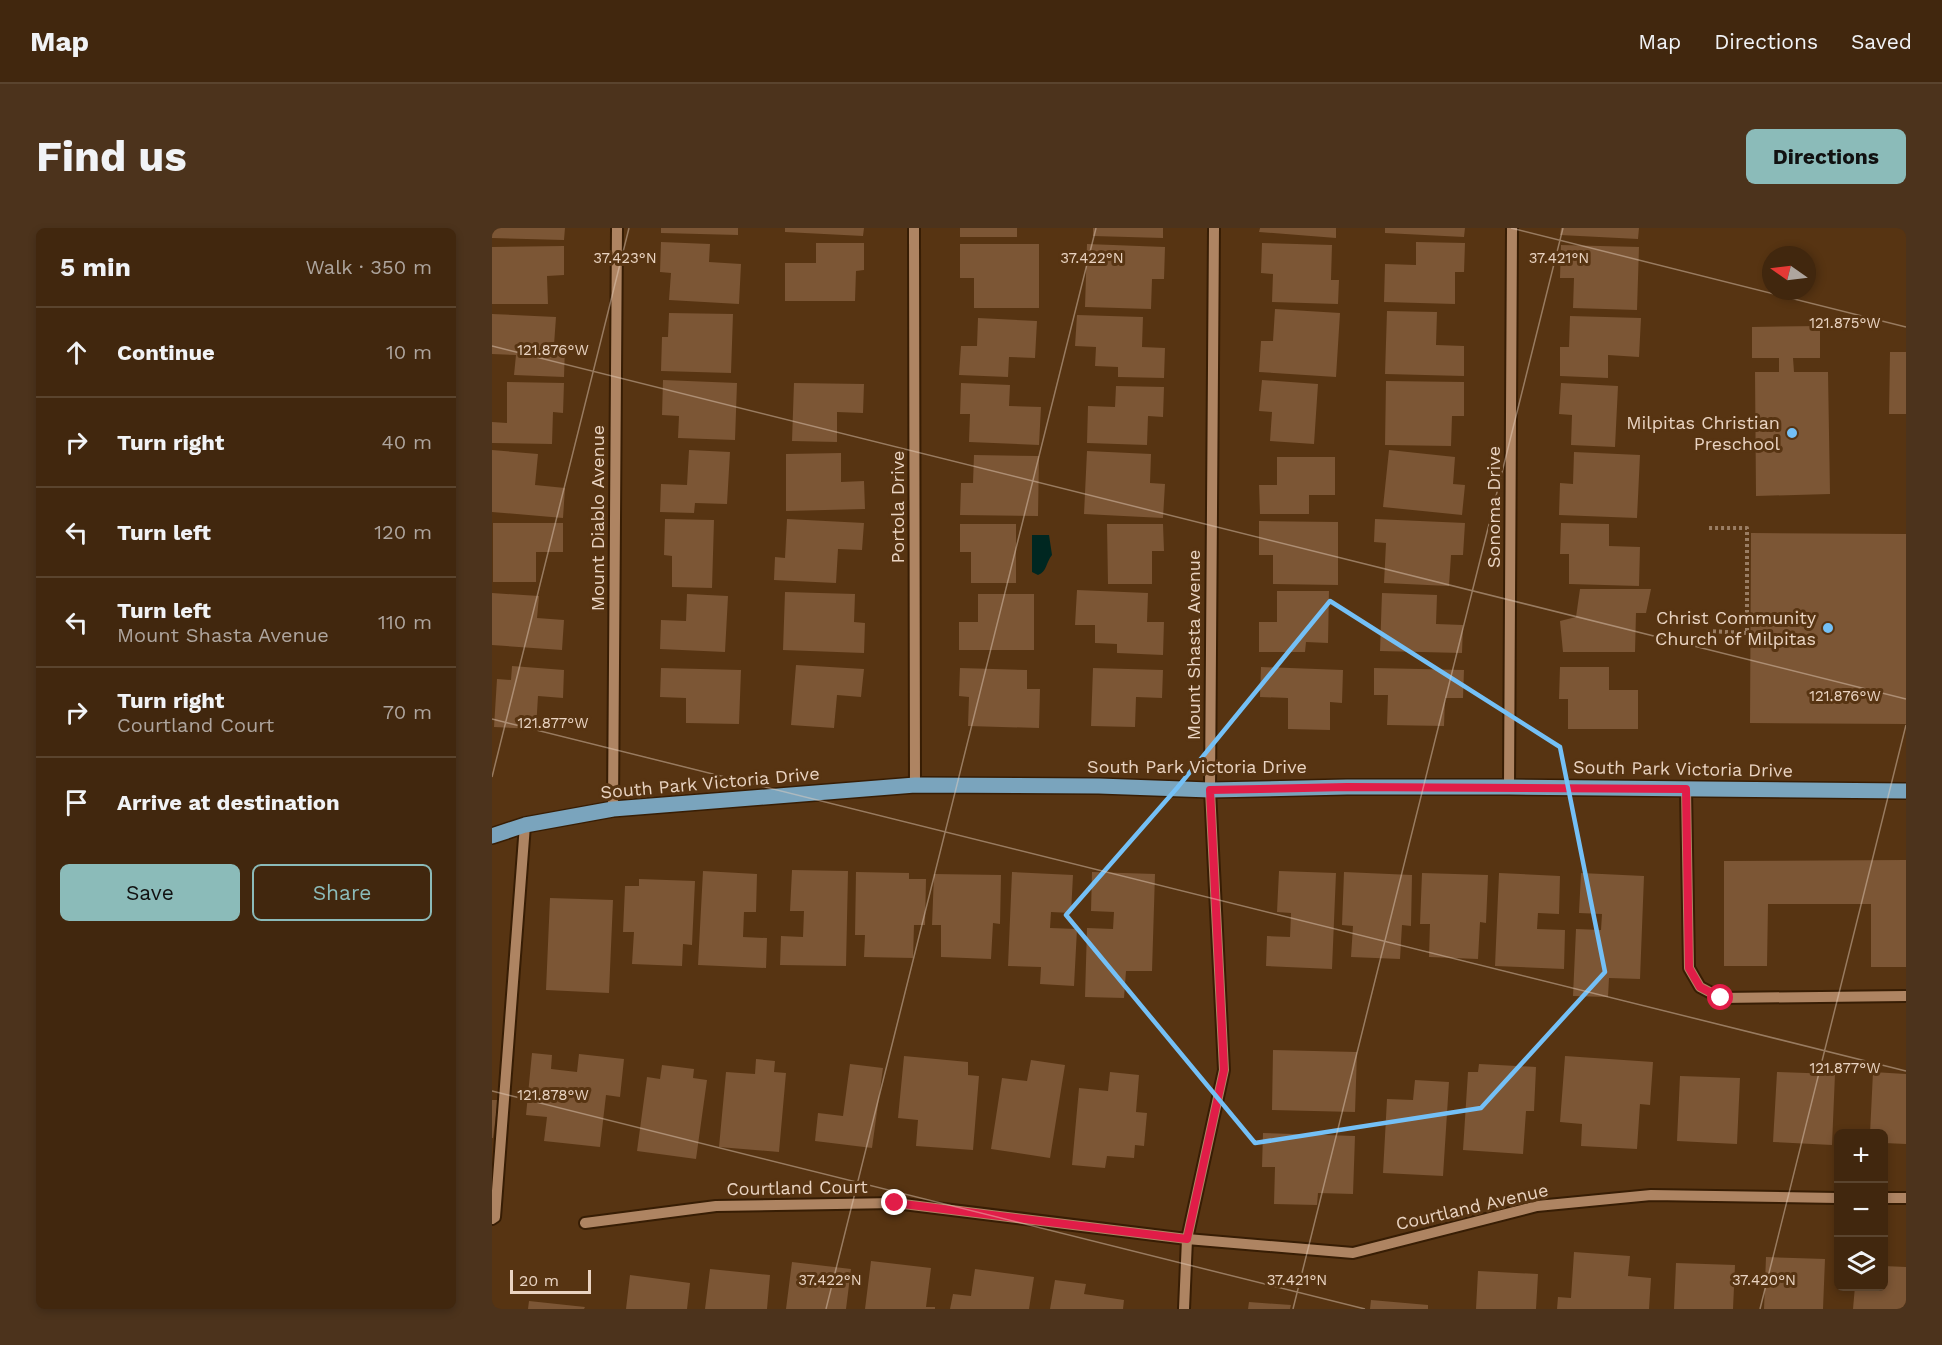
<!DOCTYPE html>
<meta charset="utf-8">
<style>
body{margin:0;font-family:"Work Sans",sans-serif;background:#4c331c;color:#f1f3f6}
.controls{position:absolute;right:18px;bottom:18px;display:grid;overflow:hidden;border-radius:9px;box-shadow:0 3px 9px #0003}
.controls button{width:54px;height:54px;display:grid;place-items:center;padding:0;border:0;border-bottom:2px solid #5a442e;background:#41270e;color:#f1f3f6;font:30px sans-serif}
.compass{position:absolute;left:1270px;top:18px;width:54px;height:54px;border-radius:50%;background:#41270e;box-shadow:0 3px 9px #0003;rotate:284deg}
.scale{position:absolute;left:18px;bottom:15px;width:81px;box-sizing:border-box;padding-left:6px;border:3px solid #e9d3c1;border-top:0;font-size:16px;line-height:21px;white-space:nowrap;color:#e9d3c1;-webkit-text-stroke:4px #573412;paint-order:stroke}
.stop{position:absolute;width:18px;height:18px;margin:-14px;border:4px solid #e11d48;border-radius:50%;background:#fff}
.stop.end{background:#e11d48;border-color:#fff;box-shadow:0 2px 6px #0008}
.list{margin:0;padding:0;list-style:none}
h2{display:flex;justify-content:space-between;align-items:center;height:78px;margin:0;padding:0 24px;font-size:26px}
h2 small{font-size:20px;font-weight:400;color:#aea59e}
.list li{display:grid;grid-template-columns:39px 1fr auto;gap:18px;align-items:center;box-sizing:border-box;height:90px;padding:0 24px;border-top:2px solid #5a442e}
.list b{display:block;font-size:22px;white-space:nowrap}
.list p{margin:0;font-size:20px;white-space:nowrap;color:#aea59e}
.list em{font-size:20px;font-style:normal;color:#aea59e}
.actions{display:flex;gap:12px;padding:18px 24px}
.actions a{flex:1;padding:14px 0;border:2px solid #8bbbb9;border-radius:9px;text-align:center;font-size:21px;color:#8bbbb9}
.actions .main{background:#8bbbb9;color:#111}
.icon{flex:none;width:33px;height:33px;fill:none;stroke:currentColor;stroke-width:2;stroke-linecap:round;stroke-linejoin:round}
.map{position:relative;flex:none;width:1414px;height:1081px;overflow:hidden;border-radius:9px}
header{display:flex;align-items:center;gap:36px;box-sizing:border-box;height:84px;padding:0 30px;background:#41270e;border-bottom:2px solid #5a442e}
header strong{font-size:28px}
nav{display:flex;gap:33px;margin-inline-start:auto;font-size:21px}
.intro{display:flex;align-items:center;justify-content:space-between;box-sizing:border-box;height:144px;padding:0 36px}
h1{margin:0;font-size:42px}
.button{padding:15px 27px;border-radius:9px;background:#8bbbb9;color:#111;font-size:21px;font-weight:700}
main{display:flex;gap:36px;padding:0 36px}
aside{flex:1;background:#41270e;border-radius:9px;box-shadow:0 3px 9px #0003}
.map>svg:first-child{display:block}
.water{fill:#002721}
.building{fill:#7c5635}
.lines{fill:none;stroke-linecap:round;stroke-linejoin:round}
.minor-casing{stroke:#371d04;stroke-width:14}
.major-casing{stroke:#371d04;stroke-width:18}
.path{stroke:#9a7d63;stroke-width:4;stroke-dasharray:3 3;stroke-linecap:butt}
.minor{stroke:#ae8462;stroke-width:10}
.major{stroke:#7aa4bd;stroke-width:15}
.route{stroke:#e11d48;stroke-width:8}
.marked{fill:none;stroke:#74c0f6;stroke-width:4.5;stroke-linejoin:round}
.ticks{fill:none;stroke:#e9d3c1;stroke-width:1.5;stroke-opacity:0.45}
.poi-dot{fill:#74c0f6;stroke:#573412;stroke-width:2}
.labels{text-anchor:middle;stroke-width:6;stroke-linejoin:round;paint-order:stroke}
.poi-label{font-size:18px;fill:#e9d3c1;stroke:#573412;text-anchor:end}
.street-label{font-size:18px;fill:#e9d3c1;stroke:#573412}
.ticks-label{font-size:15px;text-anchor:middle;fill:#e9d3c1;stroke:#573412;stroke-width:6;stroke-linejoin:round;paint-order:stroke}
</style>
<header>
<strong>Map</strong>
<nav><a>Map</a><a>Directions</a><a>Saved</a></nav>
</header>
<div class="intro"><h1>Find us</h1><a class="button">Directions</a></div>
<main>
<aside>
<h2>5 min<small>Walk · 350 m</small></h2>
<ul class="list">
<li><svg class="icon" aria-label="ahead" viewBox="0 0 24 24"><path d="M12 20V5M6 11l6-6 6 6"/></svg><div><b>Continue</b></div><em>10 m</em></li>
<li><svg class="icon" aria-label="right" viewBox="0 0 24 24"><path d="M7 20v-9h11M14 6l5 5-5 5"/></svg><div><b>Turn right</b></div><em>40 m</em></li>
<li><svg class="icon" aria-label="left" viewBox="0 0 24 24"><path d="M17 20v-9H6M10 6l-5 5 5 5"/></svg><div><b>Turn left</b></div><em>120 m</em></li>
<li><svg class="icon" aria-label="left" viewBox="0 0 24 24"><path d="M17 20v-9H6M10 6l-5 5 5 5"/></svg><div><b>Turn left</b><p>Mount Shasta Avenue</p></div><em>110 m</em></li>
<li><svg class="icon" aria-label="right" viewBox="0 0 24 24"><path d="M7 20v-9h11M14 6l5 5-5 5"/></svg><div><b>Turn right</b><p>Courtland Court</p></div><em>70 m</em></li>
<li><svg class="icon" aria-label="arrive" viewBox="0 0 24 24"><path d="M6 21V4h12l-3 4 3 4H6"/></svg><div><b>Arrive at destination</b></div></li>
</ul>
<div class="actions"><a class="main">Save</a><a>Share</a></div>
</aside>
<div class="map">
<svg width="1414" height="1081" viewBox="0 0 1414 1081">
<rect width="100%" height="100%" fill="#573412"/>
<!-- water -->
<path class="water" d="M540 307H557L560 327C554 334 555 344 546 347L540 344Z"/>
<!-- building -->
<path class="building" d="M0 0H73L72 12 0 10Z
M169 0H246V7L169 5Z
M293 0H372L371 8 293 4Z
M468 0H525V9H468Z
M601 0H671V10L601 8Z
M768 0H844V10L767 4Z
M893 0H973L972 9 893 5Z
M1069 0H1147L1146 11 1068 7Z
M169 14 218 16 217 34 249 36 247 76 177 72 179 45 168 44Z
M924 14 973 15 972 44H963V76L892 74 893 36 924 37Z
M324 15H372V42L364 43 363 73H293V35H324Z
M770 15 840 17 839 52H847L846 76 780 74 781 46 769 45Z
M468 16H547V80H482V50H468Z
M595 16 673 19 672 51H660L659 81 593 79Z
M1069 17 1147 19 1145 82 1081 80 1082 50H1068Z
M72 18V47L55 48 56 76H0V19Z
M783 81 848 85 844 149 767 144 769 113H781Z
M895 83 945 84 944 117 972 118V148L893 146Z
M177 85 241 86 239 145 169 143 170 109H176Z
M0 86 64 89 62 117 73 118 72 149 22 147 24 127 0 126Z
M585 87 651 89 650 119 673 120 672 150 626 149V139L603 138 604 119 583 118Z
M1078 88 1149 90 1147 129 1116 127V150L1068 148V119H1077Z
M486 90 545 93 543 130 517 129 516 149 467 147 469 118H485Z
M1328 98V130H1301L1302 144H1336L1338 266 1264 268 1263 144H1287V130H1260V99Z
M1398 124H1414V186H1397Z
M171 152 245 155 243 212 186 210 187 188 170 187Z
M770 152 826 156 822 216 778 213 780 184 767 183Z
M894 153 972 154V188H960L959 218 893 217Z
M15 154 72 155 71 185 61 184 60 216 0 215V194L15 195Z
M302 155 372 156 371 185 345 184V214L300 213Z
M469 155 518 157 517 178 549 179 547 217 477 214 478 186H468Z
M1069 155 1126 158 1123 219 1079 217 1080 187 1067 186Z
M624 158 672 159 671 189 656 188 655 217 595 215 596 178 623 179Z
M0 222 46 226 43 257 73 260 71 290 0 284Z
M197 222 238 224 235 276 203 275 202 285 168 284 169 256 195 257Z
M897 222 963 229 961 256 973 257 970 287 891 279Z
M595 223 659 226 658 255 673 256 671 290 592 286Z
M1082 224 1148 227 1145 290 1067 287 1068 255 1081 256Z
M349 225V254L372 253 373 281 294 283V226Z
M482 227 547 228 546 288 468 287 469 255H481Z
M785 229H843V267H817V286H768L767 257H785Z
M173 291 222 292 220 360 180 359V328L172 327Z
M295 291 372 295 370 322 346 321 344 355 282 352 283 329 293 330Z
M883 291 973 295 971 327H959L957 358 892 355 894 315 882 314Z
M767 293 846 294V357L781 356V327H767Z
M1 295H71V324H44V354H1Z
M1069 295 1117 296V318L1148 319 1147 358 1077 356V326H1068Z
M468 296H524V355H479V324H468Z
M615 296H671L672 323H660V356H616Z
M1259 305 1414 306V496L1258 495Z
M1088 361H1159L1154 385H1144L1143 424H1071L1068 393 1084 389Z
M585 362 656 365 655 394H672L671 427 625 425V416L603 415V397H583Z
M785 363H837L836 415 814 414 813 424H767V394H785Z
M293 364 363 366 362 394 373 395 372 425 291 422Z
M0 365 47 368 45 390 72 392 70 422 0 417Z
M890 365 945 367 944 396 971 397 970 425 888 423Z
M195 366 236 368 233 424 168 421 169 392 194 393Z
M486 366H542V422H467V394H486Z
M304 437 372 441 369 469 345 467 342 500 299 497Z
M20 438 72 442 71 470 46 468 44 501 2 499 5 451 19 452Z
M769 439 851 442 850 475 838 474V502L796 501V470L768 469Z
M1068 439H1117V462H1146V501H1076V471H1067Z
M169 440 249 442 247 496 194 495V470L168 469Z
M468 440 535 442V461H548L547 500 476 498 477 469 467 468Z
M601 440 671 442 670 470 644 469 643 499 599 498Z
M882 440 972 442 971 470H953L952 498 895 497 896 467H882Z
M1414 632V739H1379V676H1276L1275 738H1232V633Z
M300 642 356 643 354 738 288 737 289 708 311 709 312 683H298Z
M211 643 265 646 264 684H252L251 709 275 710 274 740 206 737Z
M787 643 844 645 840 741 774 738 775 708 798 709 799 685 785 684Z
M364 644 417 645V651H434L433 697H422L421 730 372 729 373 707H363Z
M520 644 581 647 579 685 559 684 558 700 585 701 582 758 548 756 549 739 516 738Z
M600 644 663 646 660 743H634L632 770 593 769 595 700 621 701 622 684 599 683Z
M852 644 920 647 919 698 910 697 908 731 859 729 861 698 850 697Z
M930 645 996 647 994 695 988 694 986 731 937 729 938 696H928Z
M1007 645 1068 648 1067 686 1046 685 1045 701 1073 702 1072 741 1003 738Z
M1089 645 1152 648 1148 751 1117 750 1116 769 1081 768 1084 701 1109 702 1110 686 1087 685Z
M442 646 509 647 508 696 501 695 499 731 449 729V697H440Z
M147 651 203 653 200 717 191 716 190 738 140 736 142 704H131L133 658H147Z
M58 670 121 672 117 765 54 762Z
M781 822 865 824 863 884 780 882Z
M40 825 60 827 59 841 85 844 87 826 132 831 128 869 114 867 108 919 52 913 55 889 34 887Z
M412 828 476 834V847L487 848 481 922 424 918 426 892 406 890Z
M1073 828 1161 834 1158 877 1148 876 1145 921 1089 918 1090 896 1068 894Z
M264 831 283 833 282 844 294 845 287 924 227 919 234 844 263 846Z
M539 832 573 837 558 930 499 921 510 850 535 853Z
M358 836 391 840 380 920 323 913 326 885 351 888Z
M987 836 1044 839 1042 883H1034L1031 926 971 922 976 844H986Z
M170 837 202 841 201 850 215 852 204 931 145 923 155 849 168 851Z
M618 844 647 847 644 884 655 885 652 918 643 917 642 930 615 928 613 940 580 937 587 860 616 863Z
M1285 844 1343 846 1340 917 1281 914Z
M1381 844 1414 846V916L1392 915V906H1378Z
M1188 848 1248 850 1245 916 1185 913Z
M923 852 957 854 951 948 891 945 895 871 921 872Z
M0 872H6L1 910H0Z
M771 905 863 908 861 966 826 965 825 977 782 976 783 939H770Z
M1082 1024 1138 1028 1136 1048 1159 1050 1157 1081H1065L1066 1069 1079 1070Z
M1274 1029 1333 1031 1331 1081H1272Z
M379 1033 439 1040 434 1079H443V1081H373Z
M300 1034 359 1041 354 1081H294Z
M1184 1035 1243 1037 1241 1081H1182Z
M1392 1038 1414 1039V1081H1361L1363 1058H1392Z
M218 1041 278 1047 275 1081H213Z
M483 1041 542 1049 537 1081H458L461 1066 479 1068Z
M986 1043 1046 1046 1044 1081H984Z
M138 1047 198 1055 195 1081H134Z
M563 1052 594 1056 592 1066 632 1072 631 1081H558Z
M879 1072 936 1077V1081H878Z
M37 1073 93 1079 92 1081H36Z
M757 1074 799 1077 798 1081H756Z"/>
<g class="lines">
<!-- minor casing -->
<g class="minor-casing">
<path id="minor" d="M422 0 423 557
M1017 559 1020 0
M1194 561 1197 740 1208 759 1229 770 1414 768
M121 581 125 0
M1392 970H1414
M0 991 3 989 33 597
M93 995 224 978 403 975 695 1011 861 1025 1045 978 1159 967 1346 970
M692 1081 695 1011 732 842 718 562 722 0"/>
</g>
<!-- major casing -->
<g class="major-casing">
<path id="major" d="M0 608 33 597 121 581 423 557 607 558 718 562 855 559H1017L1414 563"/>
</g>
<!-- path -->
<path class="path" d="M1215 403 1255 405V300H1215"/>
<!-- minor -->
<use href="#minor" class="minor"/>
<!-- major -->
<use href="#major" class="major"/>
</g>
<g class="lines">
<!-- route -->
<path class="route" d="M403 975 695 1011 732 842 718 562 855 559 1194 561 1197 740 1208 759 1229 770"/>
</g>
<!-- marked area -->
<path class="marked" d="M838 373 1068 519 1113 744 989 880 763 915 574 687 685 560Z"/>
<!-- ticks -->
<path class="ticks" d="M1019 0 1414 99M0 118 1414 471M0 491 1414 843M0 549 137 0M0 863 873 1081M334 1081 604 0M801 1081 1071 0M1268 1081 1414 497"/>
<!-- markers -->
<g class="poi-dot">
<circle cx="1300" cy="205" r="6"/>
<circle cx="1336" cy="400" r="6"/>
</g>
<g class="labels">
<!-- poi labels -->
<g class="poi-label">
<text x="1288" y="201">Milpitas Christian<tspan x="1288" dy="21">Preschool</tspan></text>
<text x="1324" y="396">Christ Community<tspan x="1324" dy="21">Church of Milpitas</tspan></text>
</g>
<!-- street labels -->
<g class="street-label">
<text transform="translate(406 279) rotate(-90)" y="6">Portola Drive</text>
<text transform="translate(1002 279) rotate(-90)" y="6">Sonoma Drive</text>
<text transform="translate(106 290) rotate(-90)" y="6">Mount Diablo Avenue</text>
<text transform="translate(702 417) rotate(-90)" y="6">Mount Shasta Avenue</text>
<text x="705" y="545">South Park Victoria Drive</text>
<text transform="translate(1191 541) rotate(1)" y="6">South Park Victoria Drive</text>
<text transform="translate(218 555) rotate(-5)" y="6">South Park Victoria Drive</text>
<text transform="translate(305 960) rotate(-1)" y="6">Courtland Court</text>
<text transform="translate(980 979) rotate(-13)" y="6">Courtland Avenue</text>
</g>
</g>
<g class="ticks-label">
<text x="133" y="35">37.423°N</text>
<text x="600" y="35">37.422°N</text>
<text x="1067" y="35">37.421°N</text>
<text x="1353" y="100">121.875°W</text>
<text x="61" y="127">121.876°W</text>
<text x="1353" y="473">121.876°W</text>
<text x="61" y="500">121.877°W</text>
<text x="1353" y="845">121.877°W</text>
<text x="61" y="872">121.878°W</text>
<text x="338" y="1057">37.422°N</text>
<text x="805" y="1057">37.421°N</text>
<text x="1272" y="1057">37.420°N</text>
</g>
</svg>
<div class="controls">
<button>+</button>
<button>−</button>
<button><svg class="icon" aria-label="layers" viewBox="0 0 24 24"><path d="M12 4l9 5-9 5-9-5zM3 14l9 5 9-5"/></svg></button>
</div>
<svg class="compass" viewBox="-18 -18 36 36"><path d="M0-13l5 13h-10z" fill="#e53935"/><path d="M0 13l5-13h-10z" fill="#aea59e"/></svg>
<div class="scale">20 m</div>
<div class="stop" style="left:1229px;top:770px"></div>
<div class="stop end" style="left:403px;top:975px"></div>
</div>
</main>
